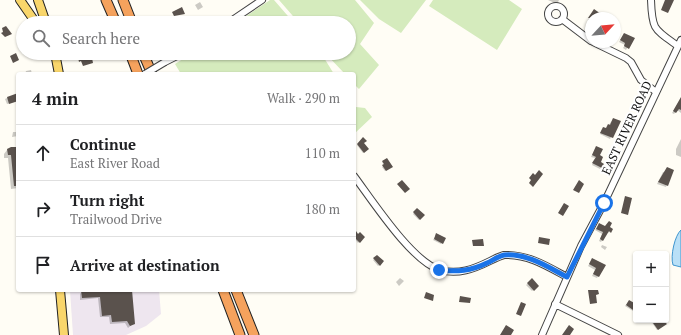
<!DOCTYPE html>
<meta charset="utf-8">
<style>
body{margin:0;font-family:"PT Serif",serif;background:#f6f6f6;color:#202124}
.controls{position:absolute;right:12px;bottom:12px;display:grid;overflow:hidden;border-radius:4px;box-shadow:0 1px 3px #0004}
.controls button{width:36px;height:36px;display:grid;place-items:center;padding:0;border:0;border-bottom:1px solid #e0e0e0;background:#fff;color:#202124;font:20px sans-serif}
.compass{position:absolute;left:585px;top:12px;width:36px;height:36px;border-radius:50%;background:#fff;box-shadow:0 1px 3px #0004;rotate:64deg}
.stop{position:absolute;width:12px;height:12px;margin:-9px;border:3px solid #1a73e8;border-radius:50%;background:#fff}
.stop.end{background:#1a73e8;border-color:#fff;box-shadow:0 1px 4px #0008}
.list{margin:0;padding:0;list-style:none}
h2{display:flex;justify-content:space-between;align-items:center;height:52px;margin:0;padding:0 16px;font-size:17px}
h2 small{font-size:13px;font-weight:400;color:#757577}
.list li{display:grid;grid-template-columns:26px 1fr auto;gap:12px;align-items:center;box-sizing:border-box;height:56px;padding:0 16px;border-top:1px solid #e0e0e0}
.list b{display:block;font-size:15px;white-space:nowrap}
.list p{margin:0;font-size:13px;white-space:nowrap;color:#757577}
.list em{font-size:13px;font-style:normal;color:#757577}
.icon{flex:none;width:22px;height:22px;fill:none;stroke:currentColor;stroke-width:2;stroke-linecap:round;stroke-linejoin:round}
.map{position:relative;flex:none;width:681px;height:335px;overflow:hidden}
.search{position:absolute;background:#fff;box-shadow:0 1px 3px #0004;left:16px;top:16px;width:340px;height:44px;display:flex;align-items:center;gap:10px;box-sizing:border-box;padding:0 14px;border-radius:22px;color:#757577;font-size:15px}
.panel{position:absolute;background:#fff;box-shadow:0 1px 3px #0004;left:16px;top:72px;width:340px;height:220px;border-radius:4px}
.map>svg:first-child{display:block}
.industrial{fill:#eee6ef}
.green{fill:#d5ebbd}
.water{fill:#b9e0f7;stroke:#3f96cf}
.shadow{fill:#0003}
.building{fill:#5a524d}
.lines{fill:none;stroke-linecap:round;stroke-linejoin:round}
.minor-casing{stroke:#444;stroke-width:8}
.major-casing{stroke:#222;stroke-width:10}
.highway-casing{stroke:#222;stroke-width:11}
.minor{stroke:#fff;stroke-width:6}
.major{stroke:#f9d66b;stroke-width:8}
.highway{stroke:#f5a25d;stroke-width:9}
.minor-bridge-casing{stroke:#444;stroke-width:8;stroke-linecap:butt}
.minor-bridge{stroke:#fff;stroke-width:6}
.route{stroke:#1a73e8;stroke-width:5}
.labels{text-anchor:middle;stroke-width:4;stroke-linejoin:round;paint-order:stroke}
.street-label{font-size:12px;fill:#111;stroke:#fff}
</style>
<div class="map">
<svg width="681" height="335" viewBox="0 0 681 335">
<rect width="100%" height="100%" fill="#fffdf5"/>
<!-- industrial -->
<path class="industrial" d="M70 290H159L161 314 146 326 126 335H73Z"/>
<!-- green -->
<path class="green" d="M270 0H274L294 23H236Z
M279 0H355L374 23 360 44 379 65 359 89 354 84V74H345L325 53H349V23H299Z
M360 0H426L401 33 379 19Z
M433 0H509L522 9 497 50 429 6Z
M192 53H321L334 74H181L175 64Z
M354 104 356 107 365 108 372 117 354 134Z"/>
<!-- water -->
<path class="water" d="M681 230V267L673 265C670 256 675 235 681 230Z"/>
<!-- shadow -->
<path class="shadow" d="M548 0H559L557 4Z
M200 2 203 7 198 10 195 5Z
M594 10 598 18H591V22L588 20Z
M624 34 633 38 626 50 623 48 625 45 619 42Z
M22 43H23V49L21 44Z
M31 70 32 74H25L26 71Z
M18 94V101L7 104 5 99 7 98Z
M681 98V113L677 110 674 114 672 113Z
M613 119 619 122 610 139 600 134 602 129H606Z
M13 132H18V136L12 137Z
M363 139V143L368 149 363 153 357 145Z
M681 139V157L676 155V149Z
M18 148V188L11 189 8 158H4V154L7 150Z
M595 149 599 163 603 164 600 169 592 165 595 158 591 157Z
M386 159 392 166 385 171 382 167 384 165 382 162Z
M672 171 666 187 657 184 663 172Z
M417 209 423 215 419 220 413 214Z
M598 226 609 228 610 232 607 233 601 242 599 241 602 234 595 230Z
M356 233 364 237 358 243 354 238Z
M436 235 442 243 441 244 433 240Z
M602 245 607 247 605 250 601 247Z
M377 256 383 262 378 266 373 260Z
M591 261 604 265 597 278 592 276 595 270 588 266Z
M400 278 404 281 399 286 396 282Z
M532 280 537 286 532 291 526 285Z
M83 290H131L134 323 128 328 125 323 110 324 109 317H100L98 298 80 300V294Z
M628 302 636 305 633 311 625 306Z
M652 320H662L665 324 657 330 651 321Z"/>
<!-- building -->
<path class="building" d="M665 0H674L668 13 661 10Z
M182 7 185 14 174 16 172 12Z
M594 9 601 14 599 18H588Z
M6 26 12 34 5 37 1 33 3 32 2 28Z
M624 33 635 38 629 49 624 46 625 43 620 40Z
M16 53 19 60 13 63 10 56Z
M77 53H91L93 63 83 66 81 61 79 62Z
M18 93V101L9 104 7 97Z
M681 97V110L679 109 676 113 673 111Z
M613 118 621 121 613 138 600 133 603 127 606 128 608 124 610 125Z
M363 137 367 141 364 143 369 149 364 153 357 144Z
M596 146 603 149 600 155 603 157 601 162 604 164 602 168 592 163 596 157 592 155Z
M11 147H18V186H14L11 155H8L7 149Z
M387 158 393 167 386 171 382 165 384 164 382 161Z
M667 167 674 170 668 186 658 182Z
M539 170 543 174 533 187 529 183 531 180 529 178 533 173 535 175Z
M402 180 410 189 405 193 397 184Z
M579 180 584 184 579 193 573 190Z
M625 196 632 198 628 215 621 213Z
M564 203 569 206 563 216 558 213Z
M417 208 425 215 420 220 413 212Z
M609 221 612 223 610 227 613 229 611 233 609 231 603 241 600 239 603 232 596 229 599 223 605 226Z
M356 231 358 234 360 232 365 237 360 243 354 237Z
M436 233 446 238 443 244 434 239Z
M539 237 550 239 549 245 538 243Z
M483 239 484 246H473L472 240Z
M377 255 384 261 380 266 373 258Z
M592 258 606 265 599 277 593 274 596 268 589 264Z
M532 278 539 286 534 291 527 283Z
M81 290H132L135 324 130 326 127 321 112 322 111 315 102 316 100 297 82 298Z
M588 290H598L599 294 596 295 597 303 590 304Z
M426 292 434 295 433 301 424 298Z
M460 296 471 298 470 303 459 302Z
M629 300 636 304V312L626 305Z
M521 302 526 304 521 316 516 314Z
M651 320H659L661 323 664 321 667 324 658 330Z
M506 325 514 330 511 335H500Z
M569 325 574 329 570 335H562Z"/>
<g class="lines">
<!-- minor casing -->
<g class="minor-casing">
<path id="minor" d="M651 0C652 30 654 29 678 46
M548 14a8 8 0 1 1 16 0a8 8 0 1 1-16 0Z
M562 19 591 41
M228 23 262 0
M593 42 626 58 631 62 641 80 656 92
M165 62 183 53
M354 176C372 200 412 262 440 270 458 275 474 269 490 261 494 259 500 256 504 255 528 254 547 266 567 277
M555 304 618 335
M542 335 581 246 604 203 681 40"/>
</g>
<!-- major casing -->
<g class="major-casing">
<path id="major" d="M20 0 36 23
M38 0 46 23
M55 53 59 74
M60 290 64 335"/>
</g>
<!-- highway casing -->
<g class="highway-casing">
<path id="highway" d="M106 0 116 23
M123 0 132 23
M130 53 138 74
M143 53 152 74
M223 290 240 335
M236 290 254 335"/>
</g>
<!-- minor -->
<use href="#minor" class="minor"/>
<!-- major -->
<use href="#major" class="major"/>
<!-- highway -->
<use href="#highway" class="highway"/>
<!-- minor-bridge casing -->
<g class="minor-bridge-casing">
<path id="minor-bridge" d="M145 74 165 62"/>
</g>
<!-- minor-bridge -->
<use href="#minor-bridge" class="minor-bridge"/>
</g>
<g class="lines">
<!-- route -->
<path class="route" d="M439 270C457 272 471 271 487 263 492 261 498 256 504 255 527 253 548 267 567 277L604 203"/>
</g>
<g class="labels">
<!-- street labels -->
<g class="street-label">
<text transform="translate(627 128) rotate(-65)" y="4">EAST RIVER ROAD</text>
</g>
</g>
</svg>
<div class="controls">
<button>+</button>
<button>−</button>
</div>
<svg class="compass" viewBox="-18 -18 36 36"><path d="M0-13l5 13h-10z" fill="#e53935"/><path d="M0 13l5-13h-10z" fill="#757577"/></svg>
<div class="stop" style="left:604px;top:203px"></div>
<div class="stop end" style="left:439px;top:270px"></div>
<div class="search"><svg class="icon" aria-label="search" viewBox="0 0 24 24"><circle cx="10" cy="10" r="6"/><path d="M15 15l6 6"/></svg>Search here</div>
<section class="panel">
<h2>4 min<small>Walk · 290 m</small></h2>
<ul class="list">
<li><svg class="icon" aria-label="ahead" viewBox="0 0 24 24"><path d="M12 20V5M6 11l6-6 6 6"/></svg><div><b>Continue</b><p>East River Road</p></div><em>110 m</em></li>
<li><svg class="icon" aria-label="right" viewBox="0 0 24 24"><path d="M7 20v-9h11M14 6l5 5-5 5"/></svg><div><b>Turn right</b><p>Trailwood Drive</p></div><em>180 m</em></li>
<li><svg class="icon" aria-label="arrive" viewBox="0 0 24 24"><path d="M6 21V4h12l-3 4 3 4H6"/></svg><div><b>Arrive at destination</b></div></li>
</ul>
</section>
</div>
